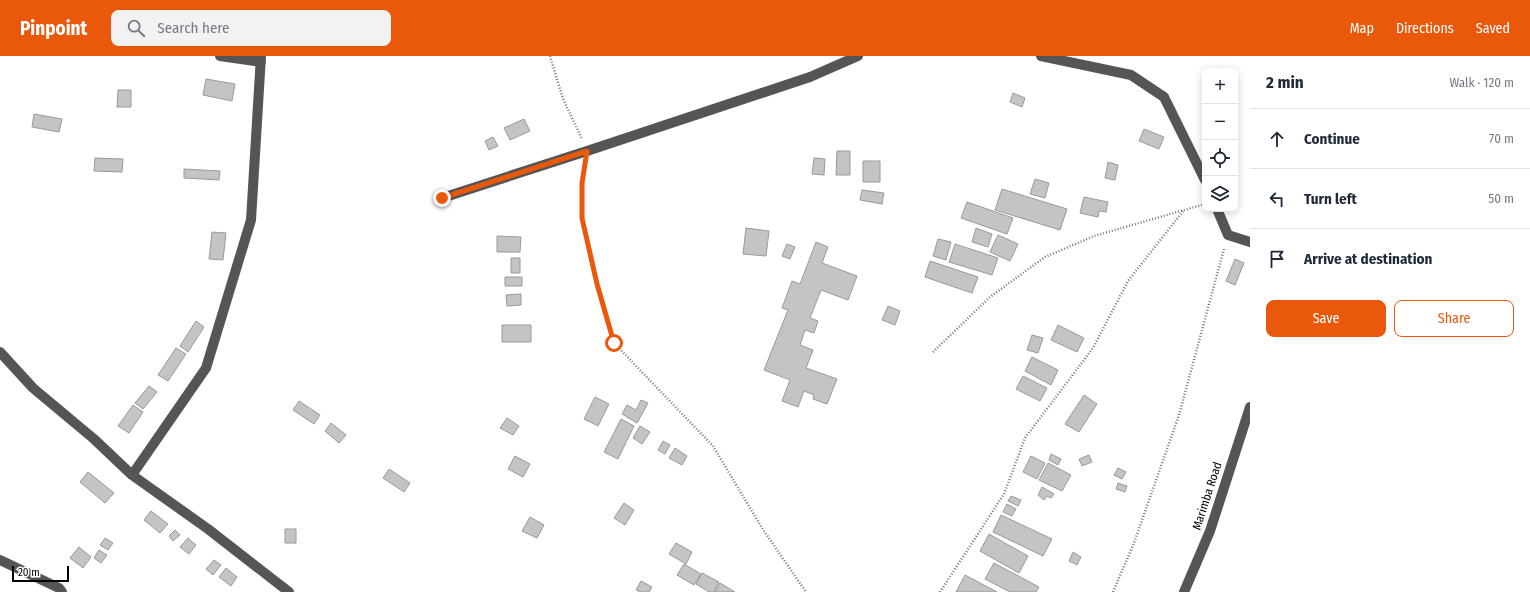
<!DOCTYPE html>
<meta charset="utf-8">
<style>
body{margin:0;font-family:"Fira Sans Condensed",sans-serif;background:#f2f2f3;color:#1f2937}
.controls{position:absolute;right:12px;top:12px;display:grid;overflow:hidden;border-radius:8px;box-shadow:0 2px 10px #0003}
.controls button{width:36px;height:36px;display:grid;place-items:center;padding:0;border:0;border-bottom:1px solid #e0e1e3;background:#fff;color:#1f2937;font:20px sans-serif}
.scale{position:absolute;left:12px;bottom:10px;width:57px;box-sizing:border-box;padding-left:4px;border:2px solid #000;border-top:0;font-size:11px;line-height:14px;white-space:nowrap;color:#000;-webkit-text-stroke:3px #fff;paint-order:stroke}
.stop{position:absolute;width:12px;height:12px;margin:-9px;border:3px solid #ea580c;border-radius:50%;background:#fff}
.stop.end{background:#ea580c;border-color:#fff;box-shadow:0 1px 4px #0008}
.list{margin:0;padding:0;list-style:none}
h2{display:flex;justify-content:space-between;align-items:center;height:52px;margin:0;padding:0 16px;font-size:17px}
h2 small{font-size:13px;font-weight:400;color:#747a83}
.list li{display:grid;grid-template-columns:26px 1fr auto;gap:12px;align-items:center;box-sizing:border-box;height:60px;padding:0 16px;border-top:1px solid #e0e1e3}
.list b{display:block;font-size:15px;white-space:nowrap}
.list em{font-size:13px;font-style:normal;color:#747a83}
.actions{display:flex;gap:8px;padding:12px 16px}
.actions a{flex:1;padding:9px 0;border:1px solid #ea580c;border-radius:8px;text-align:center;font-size:14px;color:#ea580c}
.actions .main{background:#ea580c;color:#fff}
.icon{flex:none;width:22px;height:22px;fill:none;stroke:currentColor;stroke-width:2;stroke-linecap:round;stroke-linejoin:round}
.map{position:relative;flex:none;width:1250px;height:536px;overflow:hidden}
header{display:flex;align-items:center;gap:24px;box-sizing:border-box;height:56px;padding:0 20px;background:#ea580c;color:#fff}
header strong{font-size:19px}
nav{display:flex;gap:22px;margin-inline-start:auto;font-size:14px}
.search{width:280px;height:36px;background:#f2f2f3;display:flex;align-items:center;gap:10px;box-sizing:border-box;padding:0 14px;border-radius:8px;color:#747a83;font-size:15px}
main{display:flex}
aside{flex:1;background:#fff}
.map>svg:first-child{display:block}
.building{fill:#c4c4c4;stroke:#999}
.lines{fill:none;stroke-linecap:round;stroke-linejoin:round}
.path{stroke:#777;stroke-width:2.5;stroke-dasharray:1 2;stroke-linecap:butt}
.minor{stroke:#555;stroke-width:10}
.route{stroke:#ea580c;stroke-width:5}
.labels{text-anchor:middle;stroke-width:4;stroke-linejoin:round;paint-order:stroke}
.street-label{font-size:12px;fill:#000;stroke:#fff}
</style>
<header>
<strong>Pinpoint</strong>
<div class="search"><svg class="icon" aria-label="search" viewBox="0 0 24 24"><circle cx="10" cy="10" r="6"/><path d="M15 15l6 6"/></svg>Search here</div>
<nav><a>Map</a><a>Directions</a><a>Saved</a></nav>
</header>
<main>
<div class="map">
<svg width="1250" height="536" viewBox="0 0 1250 536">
<rect width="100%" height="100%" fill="#fff"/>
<!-- building -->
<path class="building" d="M206 23 235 28 232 45 203 39Z
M118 34H131V51H117Z
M1013 37 1025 42 1022 51 1010 46Z
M34 58 62 63 59 76 32 71Z
M524 63 530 75 510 84 504 72Z
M1144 73 1164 81 1159 93 1139 85Z
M493 81 498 90 489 94 485 85Z
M837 95H850V119H836Z
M95 102 123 103 122 116 94 115Z
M814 102 825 103 824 119 812 118Z
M863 105H880V126H863Z
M1108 106 1118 109 1115 124 1105 122Z
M184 113 220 115 219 124 184 122Z
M1035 123 1049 127 1045 142 1030 138Z
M1002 133 1067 153 1060 174 995 154Z
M862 134 884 137 882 148 860 144Z
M1084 141 1108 146 1106 156 1099 155 1098 161 1080 157Z
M967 146 1013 162 1007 178 961 162Z
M746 172 769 175 766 200 743 198Z
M976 172 992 178 988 191 972 186Z
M212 176 226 177 223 204 209 203Z
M998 179 1018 188 1010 205 990 196Z
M497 180 521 181 520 196H497Z
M938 183 951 186 946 204 933 200Z
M816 186 828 191 822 207 857 220 848 244 821 234 810 262 818 265 814 277 805 274 800 289 813 294 806 312 837 323 827 348 813 343 814 339 804 335 798 351 782 345 790 324 764 314 788 254 782 252 792 225 800 228Z
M787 188 795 191 790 203 782 200Z
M955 188 998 202 992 219 949 206Z
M511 202H520V217H511Z
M1235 203 1244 207 1235 229 1226 225Z
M930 205 978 221 972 237 925 221Z
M505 221H522V230H505Z
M521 238V249L507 250 506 239Z
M888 250 900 255 895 269 882 264Z
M196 265 204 271 188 296 180 290Z
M502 269H531V286H502Z
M1058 269 1084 282 1077 296 1051 284Z
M1032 279 1043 282 1038 297 1027 294Z
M176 292 186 298 168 325 158 319Z
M1032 301 1058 314 1051 329 1025 315Z
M1023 320 1047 332 1040 345 1016 333Z
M149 330 157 336 143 353 135 347Z
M1084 339 1097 348 1079 376 1065 368Z
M595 341 609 348 598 370 584 363Z
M641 344 648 347 637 367 622 358 627 349 636 354Z
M299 345 320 359 314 368 293 354Z
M133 349 143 356 129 377 118 370Z
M507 362 519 370 513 379 500 372Z
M621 363 634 370 618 403 604 396Z
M331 367 346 379 339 387 325 375Z
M640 370 650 376 642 388 633 382Z
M663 385 670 389 665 398 658 394Z
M675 392 687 400 682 409 669 402Z
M1051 398 1061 403 1058 409 1049 404Z
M1089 399 1092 406 1082 410 1079 403Z
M515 400 530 408 523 421 508 413Z
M1031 400 1045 407 1037 423 1023 416Z
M1048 407 1071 419 1062 435 1039 424Z
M1118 412 1126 416 1122 423 1114 419Z
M389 413 410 427 404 436 383 422Z
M88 416 114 437 105 447 80 426Z
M1118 427 1127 430 1125 436 1116 433Z
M1042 431 1054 438 1051 442 1047 440 1044 444 1038 439Z
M1011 440 1021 444 1018 450 1008 445Z
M624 447 634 454 625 469 614 462Z
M1007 448 1016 453 1012 460 1003 456Z
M151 455 168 468 160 477 144 464Z
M1001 459 1052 483 1043 500 993 476Z
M530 461 544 469 537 482 522 475Z
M285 473H296V487H285Z
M175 474 180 479 173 485 169 480Z
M989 478 1028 500 1019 517 980 495Z
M105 482 113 487 108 494 100 489Z
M188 482 196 489 189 498 180 491Z
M676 487 692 496 686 508 669 498Z
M79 491 91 501 83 512 70 502Z
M99 494 107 499 101 507 94 502Z
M1073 496 1081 501 1077 509 1069 505Z
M214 504 221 509 213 519 206 513Z
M994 507 1039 531 1036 536H1010L985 523Z
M684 508 701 518 694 529 677 519Z
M226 512 237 521 231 530 219 521Z
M702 517 719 526 714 536H709L696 528Z
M965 519 997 536H956Z
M641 525 652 531 649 536H641L636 534Z
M720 527 735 536H715Z"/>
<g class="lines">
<!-- path -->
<path class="path" d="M550 0 563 43 582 83
M585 110 582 127V162L597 228 614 287 713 390 762 472 806 536
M933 296 990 241 1045 201 1094 180 1205 148
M940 536 1004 438 1025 382 1093 292 1128 225 1184 154
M1113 536 1134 487 1179 359 1224 193"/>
<!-- minor -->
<path class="minor" d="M220 0 261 6
M1041 0 1131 19 1164 41 1205 124
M442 142 587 95 810 21 858 0
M1217 153 1228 179 1250 186
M0 296 33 332 94 383 132 419 208 473 289 536
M132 419 206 312 251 164 261 0
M0 504 59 532 62 536
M1184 536 1210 475 1250 351"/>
</g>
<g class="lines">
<!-- route -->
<path class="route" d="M442 142 587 95 582 127V162L597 228 614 287"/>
</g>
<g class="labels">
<!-- street labels -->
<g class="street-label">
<text transform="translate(1207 440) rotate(-72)" y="4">Marimba Road</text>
</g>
</g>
</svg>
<div class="controls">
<button>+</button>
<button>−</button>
<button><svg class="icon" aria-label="locate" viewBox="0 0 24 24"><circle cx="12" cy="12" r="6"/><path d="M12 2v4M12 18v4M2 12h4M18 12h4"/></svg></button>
<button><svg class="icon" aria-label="layers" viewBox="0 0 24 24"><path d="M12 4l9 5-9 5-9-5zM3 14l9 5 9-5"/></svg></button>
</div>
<div class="scale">20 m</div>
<div class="stop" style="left:614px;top:287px"></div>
<div class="stop end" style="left:442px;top:142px"></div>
</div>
<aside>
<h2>2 min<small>Walk · 120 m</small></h2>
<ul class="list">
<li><svg class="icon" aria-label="ahead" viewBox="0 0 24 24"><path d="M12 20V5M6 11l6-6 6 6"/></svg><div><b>Continue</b></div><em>70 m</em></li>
<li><svg class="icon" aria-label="left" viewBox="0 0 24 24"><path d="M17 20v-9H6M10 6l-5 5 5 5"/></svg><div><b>Turn left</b></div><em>50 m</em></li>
<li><svg class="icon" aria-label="arrive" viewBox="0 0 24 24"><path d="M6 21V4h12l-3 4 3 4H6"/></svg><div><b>Arrive at destination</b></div></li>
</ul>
<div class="actions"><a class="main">Save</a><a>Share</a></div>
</aside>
</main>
